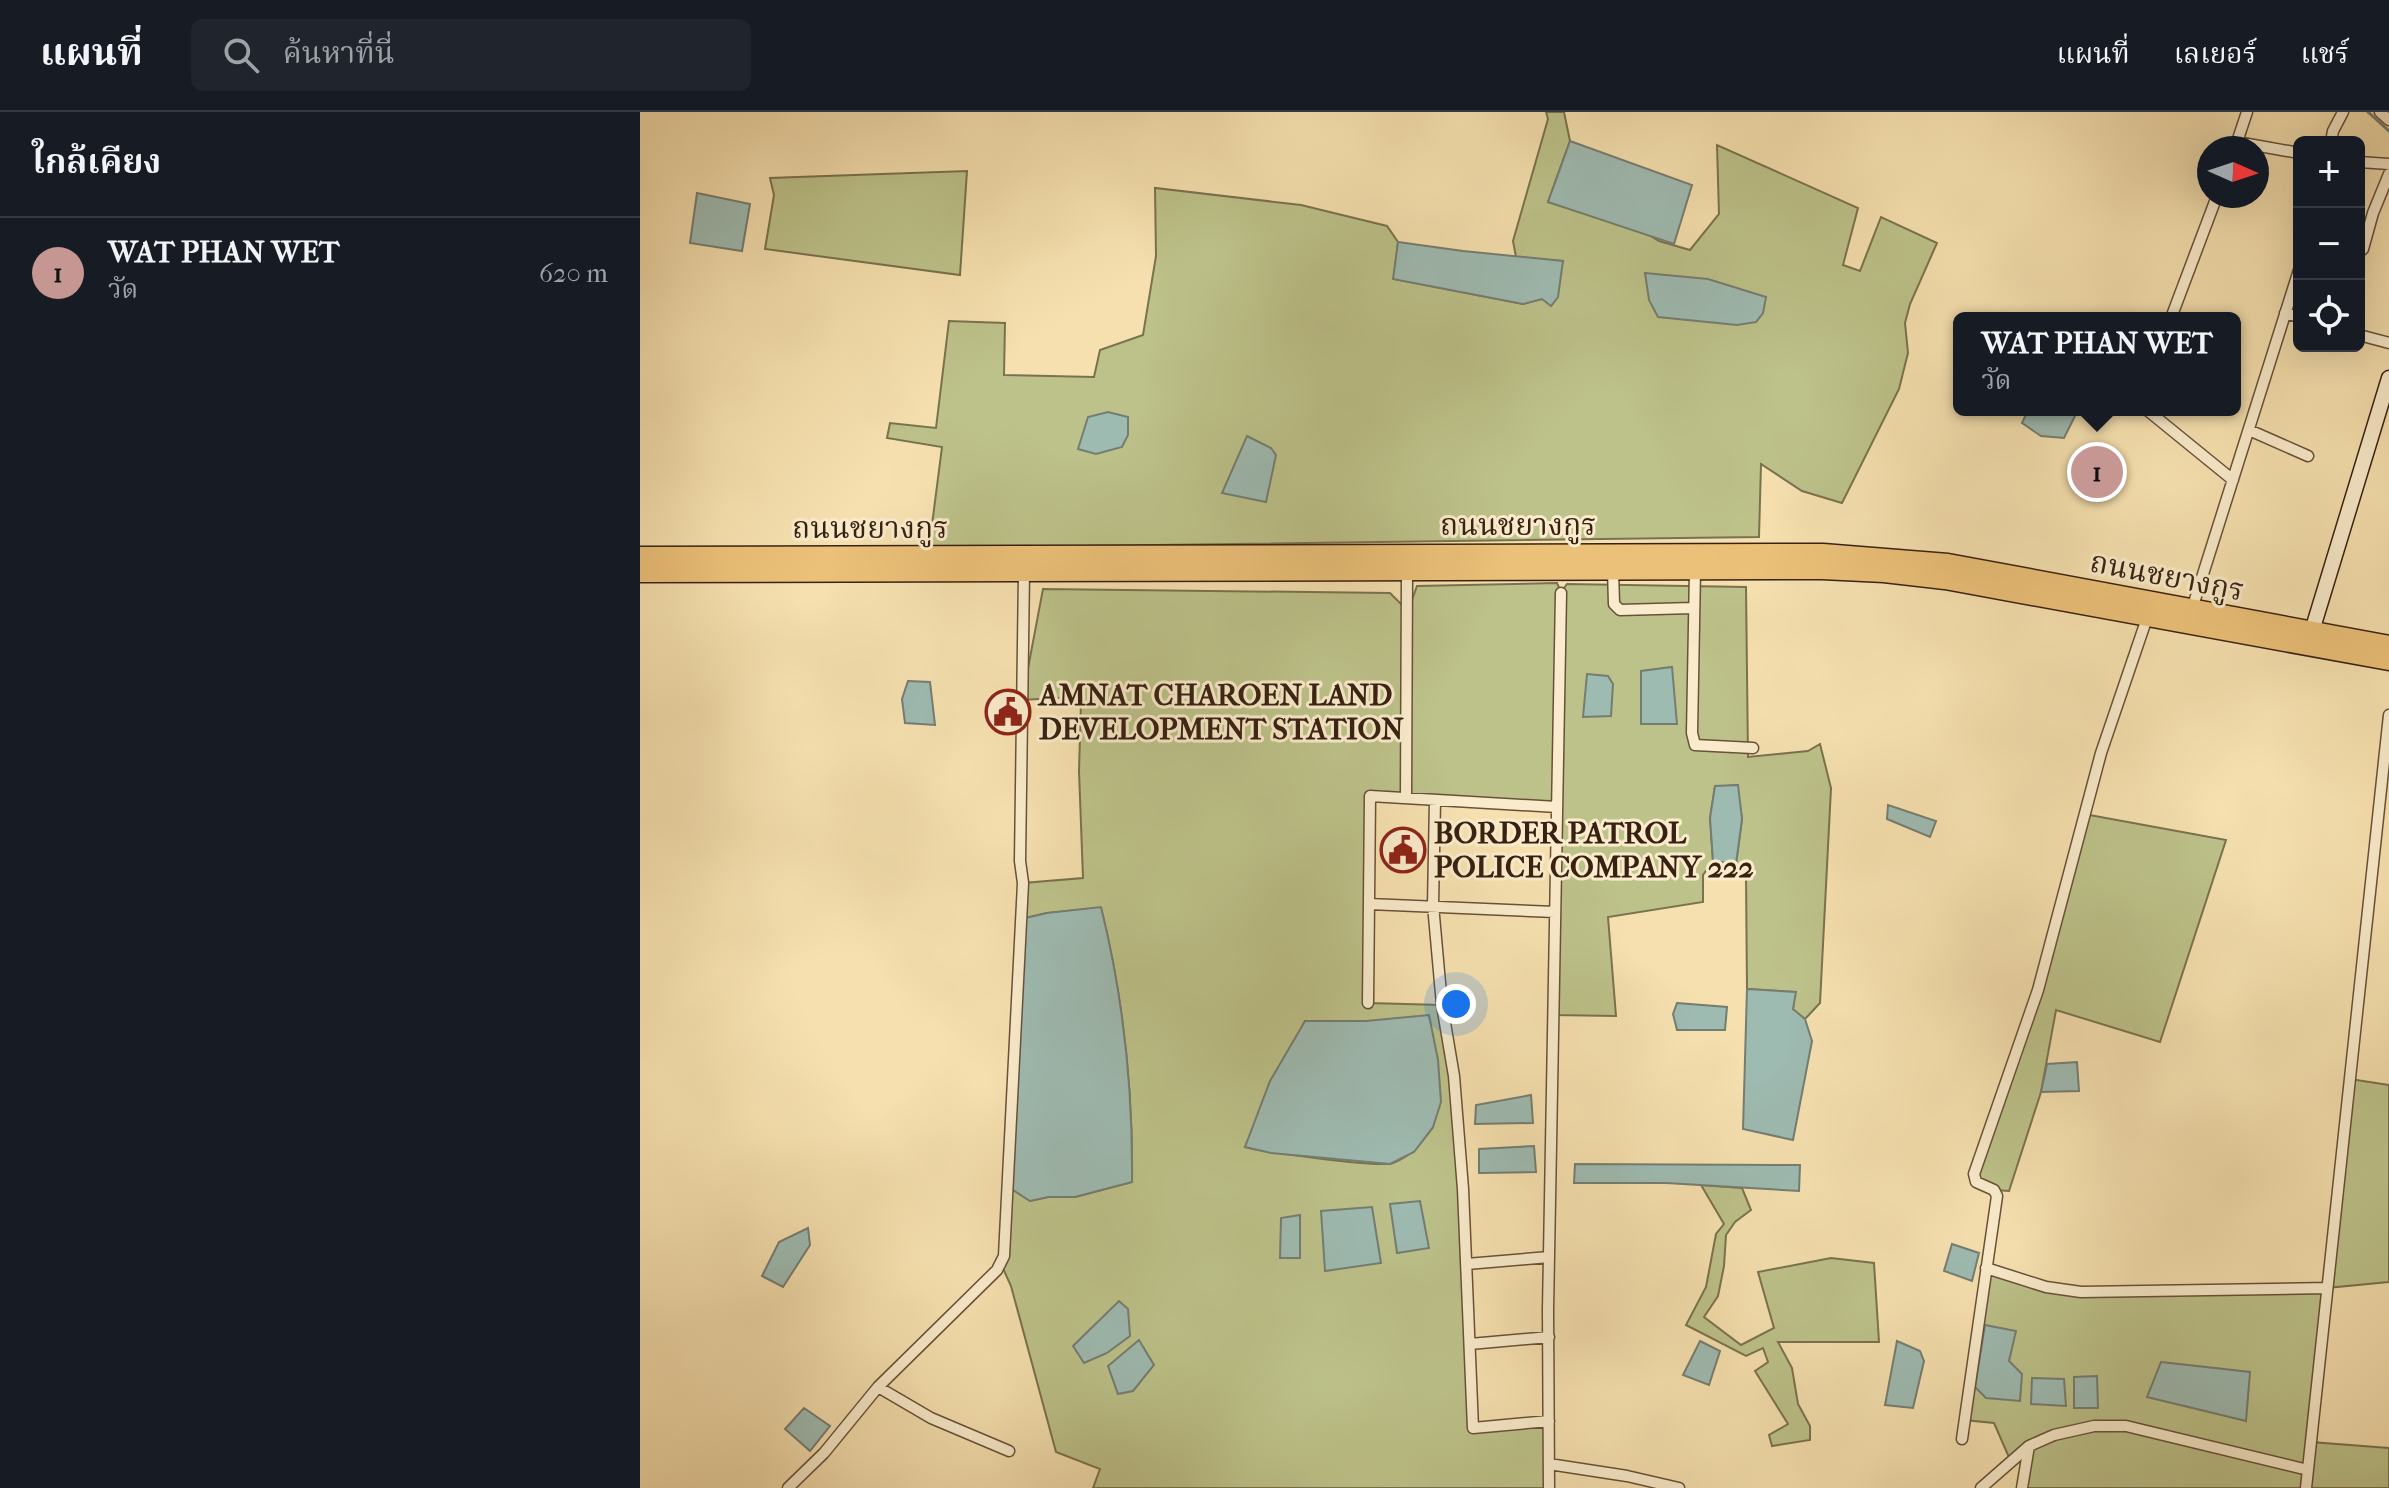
<!DOCTYPE html>
<html lang="th">
<meta charset="utf-8">
<style>
body{margin:0;font-family:"IM FELL French Canon","Noto Serif Thai",serif;background:#20242c;color:#f1f3f6}
.controls{position:absolute;right:24px;top:24px;display:grid;overflow:hidden;border-radius:12px;box-shadow:0 8px 32px #0002}
.controls button{width:72px;height:72px;display:grid;place-items:center;padding:0;border:0;border-bottom:2px solid #363941;background:#171b24;color:#f1f3f6;font:40px sans-serif}
.compass{position:absolute;left:1557px;top:24px;width:72px;height:72px;border-radius:50%;background:#171b24;box-shadow:0 8px 32px #0002;rotate:93deg}
.you{position:absolute;left:816px;top:892px;width:28px;height:28px;margin:-20px;border:6px solid #fff;border-radius:50%;background:#1a73e8;box-shadow:0 0 0 12px #1a73e833}
.badge{display:grid;place-items:center;width:52px;height:52px;border-radius:50%;background:#c59692;color:#111;font-size:26px;font-weight:700}
.pin{position:absolute;translate:-50% -50%;border:4px solid #fff;box-shadow:0 2px 8px #0006}
.popup{position:absolute;left:1313px;top:200px;width:288px;height:104px;box-sizing:border-box;display:grid;place-content:center;border-radius:12px;background:#171b24;filter:drop-shadow(0 2px 6px #0005);font-size:26px;white-space:nowrap;color:#9ea1a6}
.popup b{font-size:30px;color:#f1f3f6}
.popup::after{content:'';position:absolute;left:50%;top:100%;margin-left:-16px;border:16px solid transparent;border-top-color:#171b24}
.list{margin:0;padding:0;list-style:none}
h2{display:flex;justify-content:space-between;align-items:center;height:104px;margin:0;padding:0 32px;font-size:34px}
h2 small{font-size:26px;font-weight:400;color:#9ea1a6}
.list li{display:grid;grid-template-columns:52px 1fr auto;gap:24px;align-items:center;box-sizing:border-box;height:112px;padding:0 32px;border-top:2px solid #363941}
.list b{display:block;font-size:30px;white-space:nowrap}
.list p{margin:0;font-size:26px;white-space:nowrap;color:#9ea1a6}
.list em{font-size:26px;font-style:normal;color:#9ea1a6}
.icon{flex:none;width:44px;height:44px;fill:none;stroke:currentColor;stroke-width:2;stroke-linecap:round;stroke-linejoin:round}
.map{position:relative;flex:none;width:1749px;height:1376px;overflow:hidden}
header{display:flex;align-items:center;gap:48px;box-sizing:border-box;height:112px;padding:0 40px;background:#171b24;border-bottom:2px solid #363941}
header strong{font-size:38px}
nav{display:flex;gap:44px;margin-inline-start:auto;font-size:28px}
.search{width:560px;height:72px;background:#20242c;display:flex;align-items:center;gap:20px;box-sizing:border-box;padding:0 28px;border-radius:12px;color:#9ea1a6;font-size:30px}
main{display:flex}
aside{flex:1;background:#171b24}
.map>svg:first-child{display:block}
.green{fill:#bdc28a;stroke:#7a724e;stroke-width:2;fill-rule:evenodd}
.water{fill:#9ebbb2;stroke:#757d72;stroke-width:2}
.lines{fill:none;stroke-linecap:round;stroke-linejoin:round}
.stream{stroke:#757d72;stroke-width:3}
.street-casing{stroke:#685139;stroke-width:13}
.secondary-casing{stroke:#382112;stroke-width:17}
.highway-casing{stroke:#382112;stroke-width:21}
.street{stroke:#f9ebcb;stroke-width:10}
.secondary{stroke:#f9ebcb;stroke-width:14}
.highway{stroke:#ebc078;stroke-width:18}
.labels{text-anchor:middle;stroke-width:6;stroke-linejoin:round;paint-order:stroke}
.street-label{font-size:30px;fill:#382112;stroke:#f9ebcb}
.poi-label{font-size:30px;font-weight:bold;fill:#382112;stroke:#f9ebcb;text-anchor:start}
</style>
<header>
<strong>แผนที่</strong>
<div class="search"><svg class="icon" aria-label="search" viewBox="0 0 24 24"><circle cx="10" cy="10" r="6"/><path d="M15 15l6 6"/></svg>ค้นหาที่นี่</div>
<nav><a>แผนที่</a><a>เลเยอร์</a><a>แชร์</a></nav>
</header>
<main>
<aside>
<h2>ใกล้เคียง<small></small></h2>
<ul class="list">
<li><span class="badge">1</span><div><b>WAT PHAN WET</b><p>วัด</p></div><em>620 m</em></li>
</ul>
</aside>
<div class="map">
<svg width="1749" height="1376" viewBox="0 0 1749 1376">
<rect width="100%" height="100%" fill="#f6e0af"/>
<filter id="stains"><feTurbulence type="fractalNoise" baseFrequency=".0025" numOctaves="4"/><feColorMatrix values="0 0 0 0 .2 0 0 0 0 .09 0 0 0 0 .02 0 0 0 .5 -.17"/></filter>
<radialGradient id="worn" r=".72"><stop offset=".6" stop-color="#630" stop-opacity="0"/><stop offset="1" stop-color="#630" stop-opacity=".3"/></radialGradient>
<!-- green -->
<path class="green" d="M906 0H924L930 29 908 90 1006 121 1019 129 1050 138 1079 102 1077 33 1218 96 1203 153 1220 159 1241 105 1297 131 1270 192 1265 211 1268 241 1259 277 1202 391 1162 379 1121 352 1119 425 289 436 302 335 247 326 250 311 296 316 309 209 365 211 364 263 454 265 460 238 503 223 516 144 515 76 661 93 747 114 758 130 754 167 883 192 902 187 923 149 876 145 873 129 908 7Z
M327 59 320 163 125 137 134 83 130 66Z
M917 471 921 480 927 472 1106 475 1108 645 1168 639 1180 632 1191 676 1180 891 1165 907 1153 898 1155 880 1107 877 1106 765 1096 752 1102 707 1097 673 1075 675 1070 706 1073 749 1063 763V790L968 805 976 904 913 903 917 695 731 684 729 891 802 893 814 964 833 1316 909 1309V1376H453L460 1357 416 1340 371 1174 361 1152 367 1074 390 1089 408 1085H435L492 1070C493 978 483 885 461 796L407 801 381 807 383 771 443 766 439 659 441 590 433 585 382 588 403 477 750 481 768 499 777 474ZM665 909H726L793 1015C782 1030 772 1044 753 1051 738 1056 625 1040 605 1035Z
M1444 702 1586 728 1520 930 1416 898 1401 980 1369 1079 1354 1078 1334 1062 1375 938Z
M1710 967 1749 973V1170L1687 1176 1671 1330 1749 1336V1376H1382L1389 1335 1371 1350 1354 1311 1324 1308 1346 1156 1423 1178 1687 1176Z
M1061 1073 1102 1076 1111 1098 1095 1110 1086 1123 1084 1154 1078 1184 1064 1205 1101 1233 1134 1216 1118 1160 1191 1146 1234 1151 1239 1230H1138L1152 1256 1158 1292 1170 1314V1328L1132 1334 1129 1323 1148 1312 1115 1259 1128 1250 1123 1236 1106 1244 1046 1213 1066 1175 1076 1122 1084 1112Z"/>
<!-- water -->
<path class="water" d="M930 29 1052 73 1034 132 908 90Z
M57 81 110 92 102 139 50 131Z
M758 130 823 139 923 149 918 185 911 194 902 187 883 192 753 167Z
M1005 161 1068 167 1126 185 1123 201 1116 210 1097 213 1018 205 1009 188Z
M1388 298H1438L1424 326 1401 324 1382 311Z
M468 300 488 305V323L482 335 456 342 438 337 448 305Z
M607 324 631 336 636 343 626 390 582 381Z
M1032 555 1037 612H1001V559Z
M947 562 968 564 973 572 971 604 943 605Z
M268 569 290 570 295 613 265 611 262 587Z
M1098 673 1102 707 1096 752 1073 749 1070 706 1075 674Z
M1248 693 1296 709 1290 725 1247 707Z
M461 795C483 884 493 978 492 1070L435 1085H408L390 1089 367 1074 381 807 407 801Z
M1107 877 1156 880 1153 897 1165 907 1172 929 1153 1028 1103 1017Z
M1037 891 1087 895 1085 918H1037L1033 902Z
M789 903 798 948 801 990 793 1015 774 1040 750 1052 631 1041 605 1035 630 969 665 909H726Z
M1437 950 1439 979 1401 980 1407 952Z
M891 983 893 1011 835 1012 836 993Z
M894 1034 896 1060 839 1061V1037Z
M935 1052 1160 1053 1159 1079 1026 1071H934Z
M780 1089 789 1136 757 1141 750 1092Z
M732 1095 741 1151 685 1159 681 1099Z
M660 1103V1146H640L641 1106Z
M168 1116 170 1133 143 1175 122 1164 139 1130Z
M1312 1132 1339 1141 1332 1169 1304 1159Z
M479 1189 488 1197 490 1224 467 1241 444 1251 433 1234Z
M1345 1213 1376 1219 1369 1249 1382 1262 1380 1289 1346 1286 1335 1275Z
M499 1228 514 1253 493 1279 478 1282 468 1254Z
M1060 1229 1080 1239 1069 1273 1043 1263Z
M1257 1229 1280 1239 1284 1249 1273 1296 1245 1293Z
M1521 1250 1610 1260 1606 1309 1507 1285Z
M1457 1264 1458 1296H1434V1265Z
M1392 1266 1424 1267 1426 1294 1391 1292Z
M164 1296 190 1314 170 1339 145 1317Z"/>
<g class="lines">
<!-- stream -->
<path class="stream" d="M1728 0 1749 19"/>
<!-- street casing -->
<g class="street-casing">
<path id="street" d="M1740 0 1749 8
M1597 30 1659 41
M1691 30 1693 19 1703 0
M1595 36 1607 0
M1719 50 1749 52
M1719 140 1723 137 1733 101 1749 62
M1645 201 1659 205
M1531 206 1577 84
M1719 223 1749 231
M1507 298 1593 368
M1609 318 1668 344
M973 458 974 492 980 498 1053 496
M1055 458 1052 621 1055 633 1113 636
M1552 497 1659 158
M766 686 767 459
M795 688 793 793 802 893 814 964 823 1077 833 1316 909 1309
M729 792 915 800
M728 891 730 684 917 695
M827 1152 909 1145
M1346 1156 1406 1175 1441 1180 1687 1176
M830 1232 909 1225
M238 1275 291 1306 369 1339
M1322 1327 1357 1084 1354 1078 1336 1070 1334 1062 1398 878 1461 641 1507 506
M909 1352 987 1364 1039 1376
M148 1376 184 1341 238 1275 357 1158 364 1144 383 771 380 749 384 460
M909 1376 908 1198 921 481
M1341 1376 1389 1334 1414 1323 1454 1314H1486L1668 1358
M1382 1376 1389 1334
M1666 1376 1749 603"/>
</g>
<!-- secondary casing -->
<g class="secondary-casing">
<path id="secondary" d="M1672 519 1749 266"/>
</g>
<!-- highway casing -->
<g class="highway-casing">
<path id="highway" d="M0 444 1183 441 1308 451 1749 533
M0 461 1182 458 1244 461 1305 468 1749 549"/>
</g>
<!-- street -->
<use href="#street" class="street"/>
<!-- secondary -->
<use href="#secondary" class="secondary"/>
<!-- highway -->
<use href="#highway" class="highway"/>
</g>
<!-- icons -->
<defs>
<g id="civic-ring" transform="scale(2.3)"><circle r="9.5" fill="#f9ebcb" stroke="#8f2418" stroke-width="1.5"/><path d="M-.6-6.5H3V-4.5H.6V-3L4-1V1h2V6H-6V1h2V-1L-.6-3ZM-1.2 2.5V6h2.4V2.5Z" fill="#8f2418"/></g>
</defs>
<g fill-rule="evenodd">
<use href="#civic-ring" x="368" y="600"/>
<use href="#civic-ring" x="763" y="738"/>
</g>
<g class="labels">
<!-- street labels -->
<g class="street-label">
<text x="878" y="423">ถนนชยางกูร</text>
<text x="230" y="426">ถนนชยางกูร</text>
<text transform="translate(1527 464) rotate(11)" y="10">ถนนชยางกูร</text>
</g>
<!-- poi labels -->
<g class="poi-label">
<text x="399" y="593">AMNAT CHAROEN LAND<tspan x="399" dy="34">DEVELOPMENT STATION</tspan></text>
<text x="794" y="731">BORDER PATROL<tspan x="794" dy="34">POLICE COMPANY 222</tspan></text>
</g>
</g>
<rect width="100%" height="100%" filter="url(#stains)"/>
<rect width="100%" height="100%" fill="url(#worn)"/>
</svg>
<div class="controls">
<button>+</button>
<button>−</button>
<button><svg class="icon" aria-label="locate" viewBox="0 0 24 24"><circle cx="12" cy="12" r="6"/><path d="M12 2v4M12 18v4M2 12h4M18 12h4"/></svg></button>
</div>
<svg class="compass" viewBox="-18 -18 36 36"><path d="M0-13l5 13h-10z" fill="#e53935"/><path d="M0 13l5-13h-10z" fill="#9ea1a6"/></svg>
<div class="you"></div>
<div class="pin badge" style="left:1457px;top:360px">1</div>
<div class="popup"><b>WAT PHAN WET</b>วัด</div>
</div>
</main>
